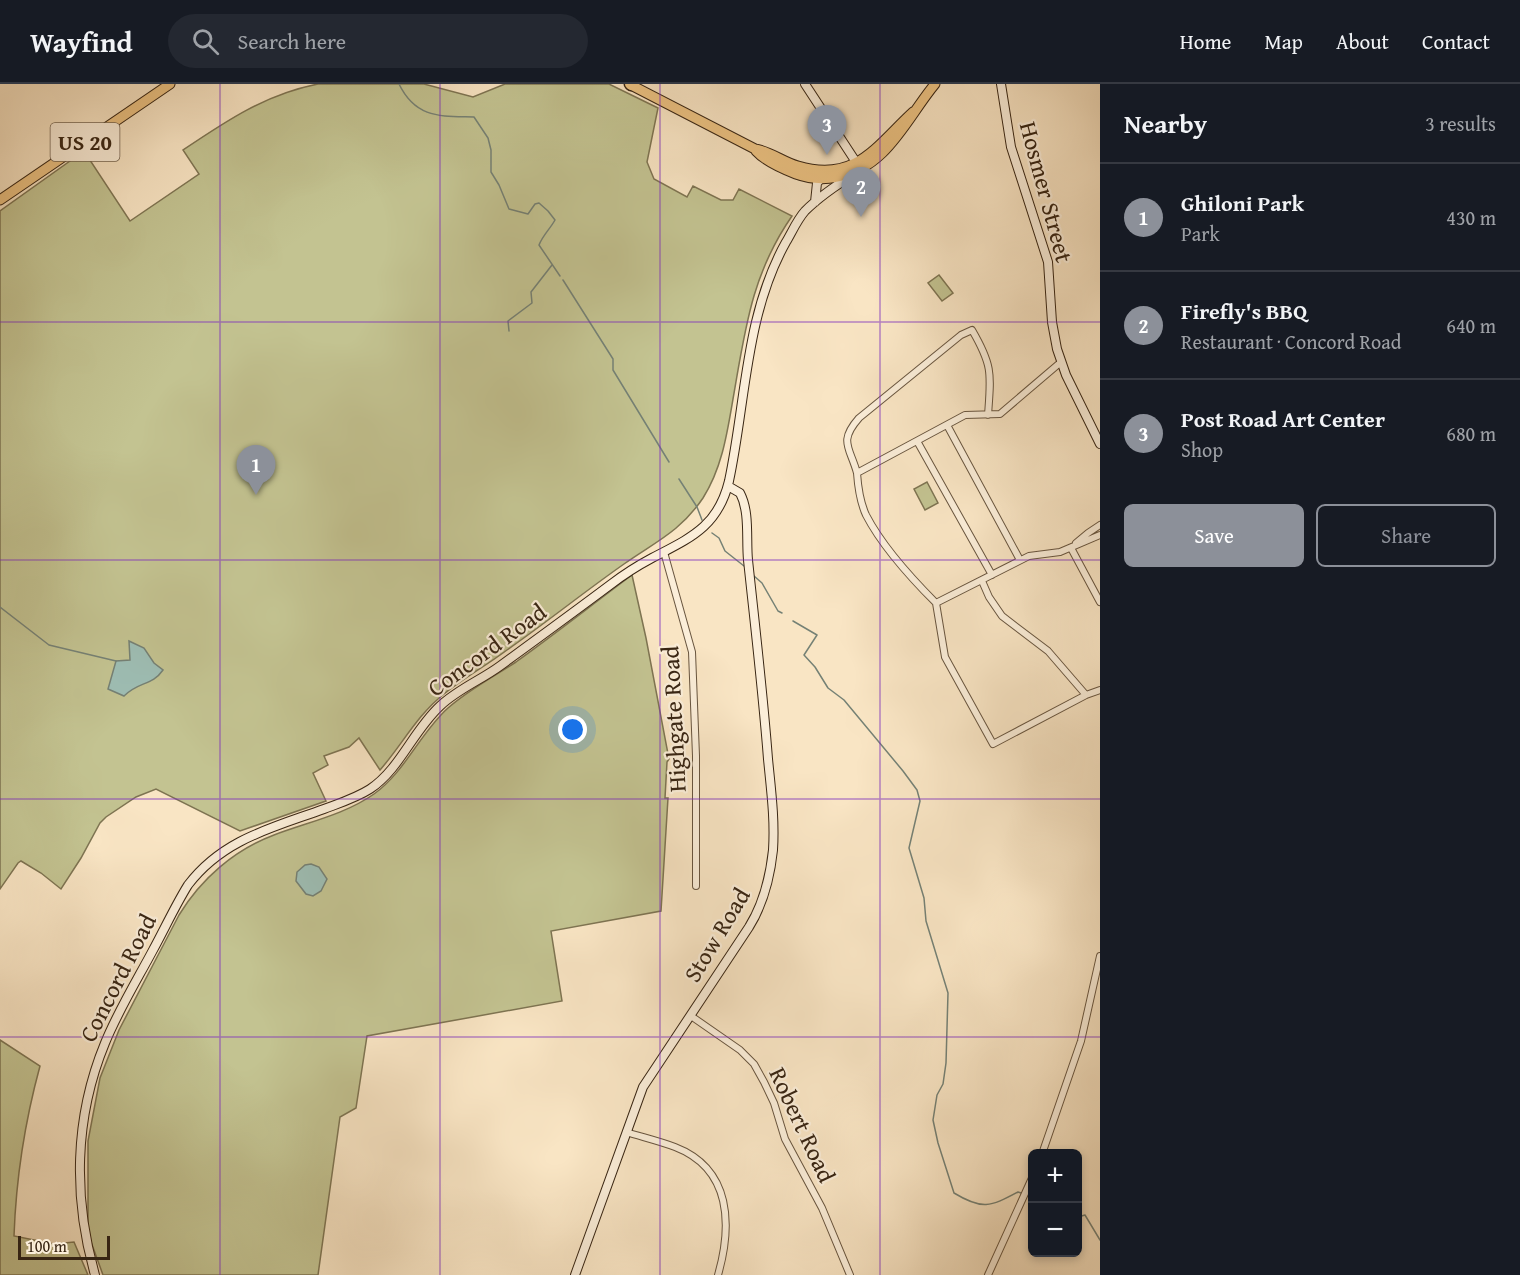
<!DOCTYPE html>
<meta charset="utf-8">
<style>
body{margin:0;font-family:"Gentium Book Plus",serif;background:#242831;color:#f1f3f6}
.controls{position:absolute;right:18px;bottom:18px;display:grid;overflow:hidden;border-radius:9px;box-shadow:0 3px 9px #0003}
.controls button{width:54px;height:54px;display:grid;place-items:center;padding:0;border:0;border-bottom:2px solid #363941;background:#171b24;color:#f1f3f6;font:30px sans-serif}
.scale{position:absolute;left:18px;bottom:15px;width:92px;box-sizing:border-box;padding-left:6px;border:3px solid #382513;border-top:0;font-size:16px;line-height:21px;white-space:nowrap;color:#382513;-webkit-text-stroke:4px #fbeed9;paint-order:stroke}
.you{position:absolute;left:573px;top:646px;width:21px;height:21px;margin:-15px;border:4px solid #fff;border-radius:50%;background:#1a73e8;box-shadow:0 0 0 9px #1a73e833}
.badge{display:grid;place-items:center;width:39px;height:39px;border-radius:50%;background:#8c9099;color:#fff;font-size:20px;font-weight:700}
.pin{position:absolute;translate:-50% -50px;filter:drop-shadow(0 2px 3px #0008)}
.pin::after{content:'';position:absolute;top:32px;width:21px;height:18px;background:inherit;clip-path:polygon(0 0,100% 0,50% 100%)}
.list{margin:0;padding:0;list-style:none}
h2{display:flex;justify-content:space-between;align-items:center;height:78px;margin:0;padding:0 24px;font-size:26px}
h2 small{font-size:20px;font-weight:400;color:#9ea1a6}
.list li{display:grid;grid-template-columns:39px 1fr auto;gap:18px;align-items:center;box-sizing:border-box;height:108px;padding:0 24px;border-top:2px solid #363941}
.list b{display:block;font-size:22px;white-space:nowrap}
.list p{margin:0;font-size:20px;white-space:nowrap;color:#9ea1a6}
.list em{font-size:20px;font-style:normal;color:#9ea1a6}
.actions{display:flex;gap:12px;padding:18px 24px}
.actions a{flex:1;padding:14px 0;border:2px solid #8c9099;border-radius:9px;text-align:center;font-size:21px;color:#8c9099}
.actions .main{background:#8c9099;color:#fff}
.icon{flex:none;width:33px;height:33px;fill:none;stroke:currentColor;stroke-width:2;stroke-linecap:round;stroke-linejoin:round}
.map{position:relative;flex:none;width:1100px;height:1191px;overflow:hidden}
header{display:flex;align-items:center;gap:36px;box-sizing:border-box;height:84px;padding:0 30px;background:#171b24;border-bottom:2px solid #363941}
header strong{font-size:28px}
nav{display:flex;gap:33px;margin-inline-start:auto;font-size:21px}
.search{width:420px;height:54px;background:#242831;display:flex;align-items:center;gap:15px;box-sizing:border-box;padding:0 21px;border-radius:33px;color:#9ea1a6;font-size:22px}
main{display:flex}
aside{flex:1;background:#171b24}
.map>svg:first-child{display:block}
.green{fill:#c3c391;stroke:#7e7452;stroke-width:1.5}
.water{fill:#9ebfb6;stroke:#758175;stroke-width:1.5}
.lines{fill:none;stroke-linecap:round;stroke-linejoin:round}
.stream{stroke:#758175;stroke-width:1.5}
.street-casing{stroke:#68553f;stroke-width:8}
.secondary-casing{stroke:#382513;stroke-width:10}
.primary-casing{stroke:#382513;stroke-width:11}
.highway-casing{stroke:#382513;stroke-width:13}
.street{stroke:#fbeed9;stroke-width:6}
.secondary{stroke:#fbeed9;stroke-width:8}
.primary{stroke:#ecc282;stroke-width:9}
.highway{stroke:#ecc282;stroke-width:10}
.grid{fill:none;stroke:#7b2cbf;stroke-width:1.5;stroke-opacity:0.55}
.labels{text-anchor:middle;stroke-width:4.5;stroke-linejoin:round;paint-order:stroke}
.shield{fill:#fbeed9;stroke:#72614e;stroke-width:1.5}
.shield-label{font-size:22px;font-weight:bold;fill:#382513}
.street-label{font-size:24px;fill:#382513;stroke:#fbeed9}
</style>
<header>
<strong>Wayfind</strong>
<div class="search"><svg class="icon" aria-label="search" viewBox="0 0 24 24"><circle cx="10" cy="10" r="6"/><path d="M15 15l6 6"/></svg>Search here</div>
<nav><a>Home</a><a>Map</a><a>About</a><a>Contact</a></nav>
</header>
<main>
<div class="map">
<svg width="1100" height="1191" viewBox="0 0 1100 1191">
<rect width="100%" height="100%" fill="#f9e5c4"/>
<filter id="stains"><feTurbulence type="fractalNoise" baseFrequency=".00333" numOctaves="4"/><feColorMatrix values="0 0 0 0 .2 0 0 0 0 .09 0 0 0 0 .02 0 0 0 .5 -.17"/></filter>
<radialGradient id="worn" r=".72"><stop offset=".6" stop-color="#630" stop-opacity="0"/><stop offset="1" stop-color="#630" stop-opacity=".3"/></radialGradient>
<!-- green -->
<path class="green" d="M318 0H424L473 13 505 0H609L658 24 647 78 654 95 687 113 693 102 721 116H733L739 105 792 132C751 191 745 247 733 315 727 350 722 384 703 414 680 448 655 458 624 480 584 508 547 538 507 566 487 581 464 594 444 610 417 631 402 661 380 686L359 654 349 663 324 672 328 681 313 689 326 717 240 747 156 705 136 713 106 733 100 739 81 774 61 805 41 789 21 777 18 779 0 805V127L84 67 130 137 199 90 183 66C226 37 266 10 318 0Z
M939 191 953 209 942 217 928 199Z
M927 398 938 419 925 426 914 405Z
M632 491 646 554 669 675 667 678 665 714H668L661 827 551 847 562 917 367 952 356 1024 340 1033 318 1191H103L86 1144 88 1143V1057L100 994 119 946 179 831C201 795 234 766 274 751 308 738 344 731 374 710 405 688 420 649 448 624 468 606 493 593 516 578 555 550 593 520 632 491Z
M0 956 40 982C25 1037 16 1095 14 1152L54 1160 74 1158 88 1191H0Z"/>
<!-- water -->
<path class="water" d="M129 557 144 564 154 579 163 586C152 602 139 597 124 612L108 605 116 577 130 576Z
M311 780 319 783 327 795 321 807 313 812 306 810 296 797 297 788 305 781Z"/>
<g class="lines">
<!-- stream -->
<path class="stream" d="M399 0C416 35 441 32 474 33L488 54 491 66V88L499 101 509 125 528 130 535 120 539 119 548 127 555 136C550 145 543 151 539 161L560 192
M563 196 613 275V286L669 378
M509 247 508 237 532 219 531 208 552 181
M679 395 697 423 702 436
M712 449 719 454 725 467 744 482
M754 492 762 499 778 527 782 529
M0 523 49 561 116 577
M793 537 817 551 804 571 815 583 828 604 844 616 903 687 917 706 920 717 909 764 924 814 926 837 948 909 946 979 943 1000 937 1011 933 1036 938 1059 954 1109C982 1126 990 1123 1018 1108L1021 1109
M1030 1112 1032 1113
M1078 1133 1085 1131 1100 1156"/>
<!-- street casing -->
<g class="street-casing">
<path id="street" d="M1061 278 1000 330 965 331 857 389C858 403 860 418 866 431 881 460 912 495 936 519L1029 472 1060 468 1100 451
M947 341 1020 476
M917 357 992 491
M857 389C850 363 838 358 859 334L961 251 972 246C993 282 991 290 988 331
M1076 459 1088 449 1100 441
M1071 464 1100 518
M664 468 692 568 696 672V802
M982 497 989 513 1002 532 1048 567 1086 611
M936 519 945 573 993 660 1086 611 1100 606
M691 932 740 966 754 980 764 998 774 1019 785 1055 822 1124 850 1191
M626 1048C642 1053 659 1057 675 1063 732 1085 732 1142 718 1191
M1042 1070 1081 957 1100 872
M988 1191 1032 1094"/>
</g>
<!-- secondary casing -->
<g class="secondary-casing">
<path id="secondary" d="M805 0 856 78
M1001 0 1011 63 1048 178 1052 238 1057 265 1066 291 1100 360
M815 118 817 99 824 91
M95 1191C73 1114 74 1034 105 959 118 927 137 896 153 866 165 844 175 822 188 801 223 755 272 744 324 725 340 719 356 714 370 705 400 685 413 647 440 622 458 605 481 596 500 582 537 555 574 528 610 501 623 491 637 482 652 474 690 454 718 443 729 397 746 318 745 231 786 158 792 148 797 136 805 127 820 112 838 100 856 89
M575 1191 643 1003 749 843C764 819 770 794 773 766 775 735 771 706 768 675 763 609 755 542 748 476 746 455 750 428 740 409L728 402"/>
</g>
<!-- primary casing -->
<g class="primary-casing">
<path id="primary" d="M631 1 755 65C770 67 783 78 798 82 856 99 876 62 913 28
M756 67C766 78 783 85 796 90 810 95 823 96 837 93 887 84 906 35 935 0
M0 116 170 0"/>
</g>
<!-- highway casing -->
<g class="highway-casing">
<path id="highway" d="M630 0 631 1"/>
</g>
<!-- street -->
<use href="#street" class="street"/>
<!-- secondary -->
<use href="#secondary" class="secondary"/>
<!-- primary -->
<use href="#primary" class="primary"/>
<!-- highway -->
<use href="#highway" class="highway"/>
</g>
<!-- grid -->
<path class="grid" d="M220 0V1191M440 0V1191M660 0V1191M880 0V1191M0 238H1100M0 476H1100M0 715H1100M0 953H1100"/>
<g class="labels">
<!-- shield labels -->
<rect class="shield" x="50.5" y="39" width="69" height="38" rx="4.5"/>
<g class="shield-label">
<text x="85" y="66">US 20</text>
</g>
<!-- street labels -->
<g class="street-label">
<text transform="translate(1046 108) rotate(75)" y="8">Hosmer Street</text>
<text transform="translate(487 566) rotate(-36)" y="8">Concord Road</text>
<text transform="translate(674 635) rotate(-93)" y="8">Highgate Road</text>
<text transform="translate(717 851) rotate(-59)" y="8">Stow Road</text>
<text transform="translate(118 894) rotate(-63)" y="8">Concord Road</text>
<text transform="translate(802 1041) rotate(65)" y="8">Robert Road</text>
</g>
</g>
<rect width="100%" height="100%" filter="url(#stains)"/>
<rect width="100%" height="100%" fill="url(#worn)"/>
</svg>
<div class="controls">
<button>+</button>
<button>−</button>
</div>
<div class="scale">100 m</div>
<div class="you"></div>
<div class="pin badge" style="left:256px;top:411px">1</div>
<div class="pin badge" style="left:861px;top:133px">2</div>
<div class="pin badge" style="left:827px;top:71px">3</div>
</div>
<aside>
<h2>Nearby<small>3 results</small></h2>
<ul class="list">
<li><span class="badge">1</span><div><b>Ghiloni Park</b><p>Park</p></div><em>430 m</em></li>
<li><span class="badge">2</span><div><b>Firefly's BBQ</b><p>Restaurant · Concord Road</p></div><em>640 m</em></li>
<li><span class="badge">3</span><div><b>Post Road Art Center</b><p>Shop</p></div><em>680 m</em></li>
</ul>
<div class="actions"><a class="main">Save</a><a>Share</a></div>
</aside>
</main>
